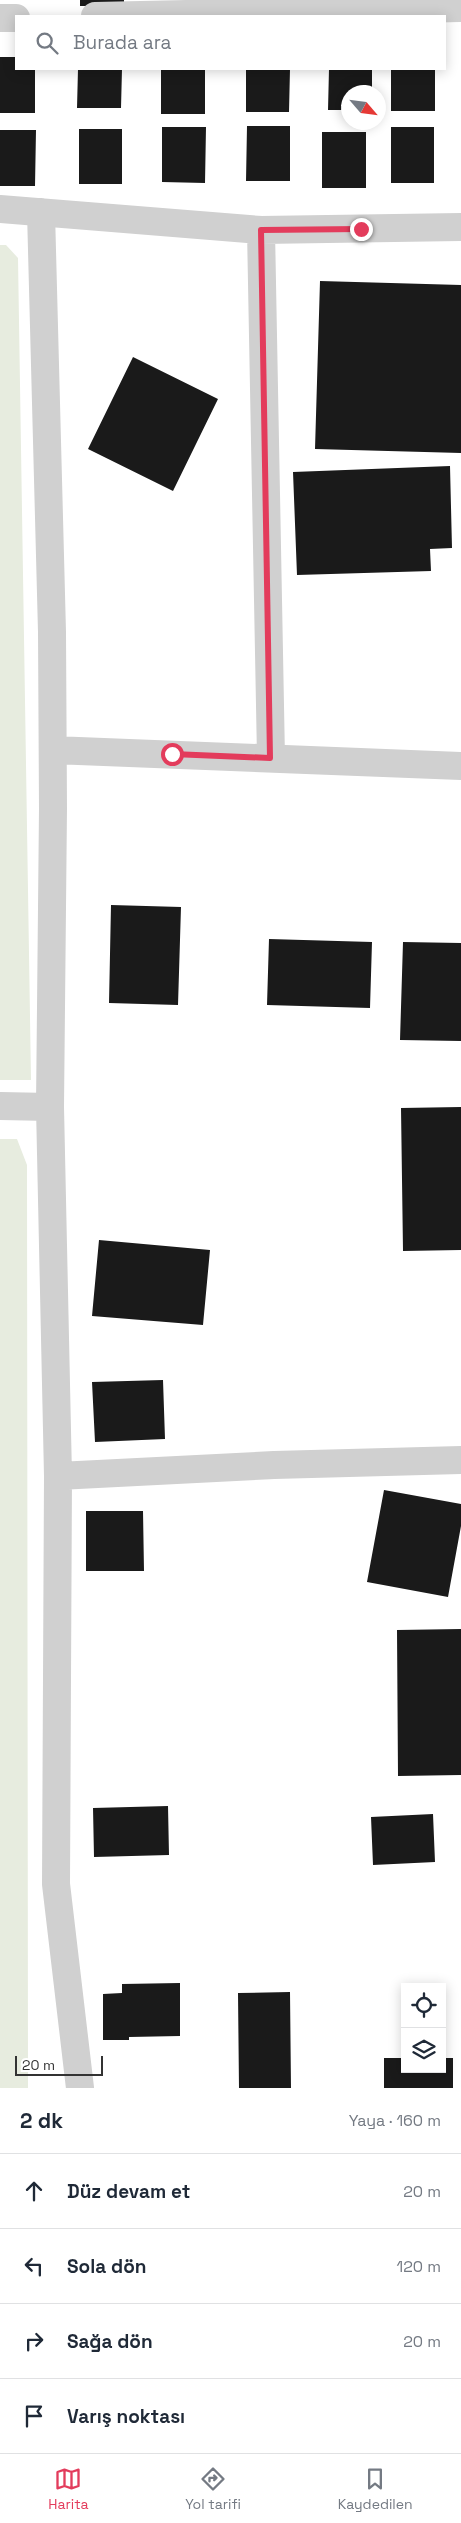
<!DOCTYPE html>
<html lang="tr">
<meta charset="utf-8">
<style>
body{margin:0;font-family:"Space Grotesk",sans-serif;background:#f2f2f3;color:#1f2937}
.controls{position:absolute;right:15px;bottom:15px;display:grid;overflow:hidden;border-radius:0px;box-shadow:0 2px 12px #0003}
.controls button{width:45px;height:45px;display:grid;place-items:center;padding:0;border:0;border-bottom:1px solid #e0e1e3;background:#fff;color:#1f2937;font:25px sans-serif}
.compass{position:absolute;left:341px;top:85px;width:45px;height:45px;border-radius:50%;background:#fff;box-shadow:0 2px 12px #0003;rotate:118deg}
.scale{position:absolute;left:15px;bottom:12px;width:88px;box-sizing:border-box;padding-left:5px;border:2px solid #333;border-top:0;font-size:14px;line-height:18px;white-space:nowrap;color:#333;-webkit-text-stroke:4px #fff;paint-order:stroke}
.stop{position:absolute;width:15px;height:15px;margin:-11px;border:4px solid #e33c5c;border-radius:50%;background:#fff}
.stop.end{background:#e33c5c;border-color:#fff;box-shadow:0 1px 5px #0008}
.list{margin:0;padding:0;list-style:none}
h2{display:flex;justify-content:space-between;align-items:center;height:65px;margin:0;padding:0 20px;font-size:21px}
h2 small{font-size:16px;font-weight:400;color:#747a83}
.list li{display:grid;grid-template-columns:32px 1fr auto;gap:15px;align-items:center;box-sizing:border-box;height:75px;padding:0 20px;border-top:1px solid #e0e1e3}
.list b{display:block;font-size:19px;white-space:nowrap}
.list em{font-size:16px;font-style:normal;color:#747a83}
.icon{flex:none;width:28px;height:28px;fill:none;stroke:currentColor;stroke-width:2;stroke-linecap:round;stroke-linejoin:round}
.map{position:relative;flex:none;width:461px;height:2088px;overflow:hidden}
.search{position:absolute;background:#fff;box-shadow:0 2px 12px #0003;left:15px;right:15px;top:15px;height:55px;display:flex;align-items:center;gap:12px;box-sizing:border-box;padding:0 18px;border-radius:0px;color:#747a83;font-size:19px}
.sheet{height:365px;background:#fff}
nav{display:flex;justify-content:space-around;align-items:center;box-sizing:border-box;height:70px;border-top:1px solid #e0e1e3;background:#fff;font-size:14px;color:#747a83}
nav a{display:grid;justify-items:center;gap:2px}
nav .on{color:#e33c5c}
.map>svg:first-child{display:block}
.green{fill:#e7ecdf}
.building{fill:#1a1a1a}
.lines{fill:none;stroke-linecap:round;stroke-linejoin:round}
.minor{stroke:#d0d0d0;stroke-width:28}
.route{stroke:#e33c5c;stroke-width:6}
</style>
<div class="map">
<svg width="461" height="2088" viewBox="0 0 461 2088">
<rect width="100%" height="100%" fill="#fff"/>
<!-- green -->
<path class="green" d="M0 245H6L18 258 31 1080H0Z
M0 1139H17L27 1165 28 2088H0Z"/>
<!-- building -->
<path class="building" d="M80 0H124V6H80Z
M0 57H16V69H35V113H0Z
M78 69H122L121 108H77Z
M161 69H205V114H161Z
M246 69H290L289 112H246Z
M329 69H372V92H348V110H328Z
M391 69H435V111H391Z
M247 126H290V181H246Z
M162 127H206L205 183 162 182Z
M391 127H434V183H391Z
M79 129H122V184H79Z
M0 130H36L35 186H0Z
M322 132H366V188H322Z
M320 281 461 285V453L315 449Z
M133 357 218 399 173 491 88 449Z
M450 466 452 548 430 549 431 571 297 575 293 472Z
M111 905 181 907 178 1005 109 1003Z
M269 939 372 942 370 1008 267 1005Z
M403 942 461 943V1041L400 1040Z
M461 1107V1250L403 1251 401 1108Z
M99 1240 210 1250 203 1325 92 1316Z
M163 1380 165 1439 95 1442 92 1382Z
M384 1490 461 1504V1526L448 1597 367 1582Z
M86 1511H143L144 1571H86Z
M461 1629V1775L398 1776 397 1630Z
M168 1806 169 1855 94 1857 93 1808Z
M433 1814 435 1862 373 1865 371 1817Z
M180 1983V2036L129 2037V2040H103V1994L122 1993V1984Z
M290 1992 291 2088H239L238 1993Z
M384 2058H405V2069H442V2058H453V2088H384Z"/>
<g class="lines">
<!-- minor -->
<path class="minor" d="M95 16 461 8
M0 18H16
M0 209 261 230 461 227
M41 212 52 632 53 808 50 1107 58 1476 56 1884 80 2088
M261 230 271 758
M53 750 461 766
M0 1106 50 1107
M58 1476 274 1465 461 1460"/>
</g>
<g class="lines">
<!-- route -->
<path class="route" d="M172 754 270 758 261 230 361 229"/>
</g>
</svg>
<div class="controls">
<button><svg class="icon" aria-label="locate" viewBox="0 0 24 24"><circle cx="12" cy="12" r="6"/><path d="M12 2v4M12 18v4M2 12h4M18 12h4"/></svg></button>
<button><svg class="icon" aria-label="layers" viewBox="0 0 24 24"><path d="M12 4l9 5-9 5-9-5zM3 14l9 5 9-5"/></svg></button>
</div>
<svg class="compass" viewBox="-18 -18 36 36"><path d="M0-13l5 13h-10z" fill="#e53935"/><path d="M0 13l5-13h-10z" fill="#747a83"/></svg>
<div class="scale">20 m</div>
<div class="stop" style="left:172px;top:754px"></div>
<div class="stop end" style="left:361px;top:229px"></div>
<div class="search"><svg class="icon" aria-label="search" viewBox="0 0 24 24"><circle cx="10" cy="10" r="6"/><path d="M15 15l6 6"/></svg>Burada ara</div>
</div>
<section class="sheet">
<h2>2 dk<small>Yaya · 160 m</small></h2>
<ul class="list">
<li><svg class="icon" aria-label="ahead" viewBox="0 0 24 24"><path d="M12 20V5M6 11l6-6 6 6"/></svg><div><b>Düz devam et</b></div><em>20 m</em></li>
<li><svg class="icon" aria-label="left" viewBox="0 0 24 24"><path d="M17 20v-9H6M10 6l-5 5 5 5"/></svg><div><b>Sola dön</b></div><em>120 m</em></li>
<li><svg class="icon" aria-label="right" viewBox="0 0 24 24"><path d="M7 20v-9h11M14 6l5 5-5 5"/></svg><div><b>Sağa dön</b></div><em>20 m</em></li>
<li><svg class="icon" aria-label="arrive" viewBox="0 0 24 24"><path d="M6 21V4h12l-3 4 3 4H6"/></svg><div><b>Varış noktası</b></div></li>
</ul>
</section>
<nav>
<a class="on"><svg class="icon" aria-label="map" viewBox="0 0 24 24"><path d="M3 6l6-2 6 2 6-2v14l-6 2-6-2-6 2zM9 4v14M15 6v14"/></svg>Harita</a>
<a><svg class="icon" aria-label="directions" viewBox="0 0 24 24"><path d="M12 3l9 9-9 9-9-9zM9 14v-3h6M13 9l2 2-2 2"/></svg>Yol tarifi</a>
<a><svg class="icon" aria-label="saved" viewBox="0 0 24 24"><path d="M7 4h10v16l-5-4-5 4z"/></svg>Kaydedilen</a>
</nav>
